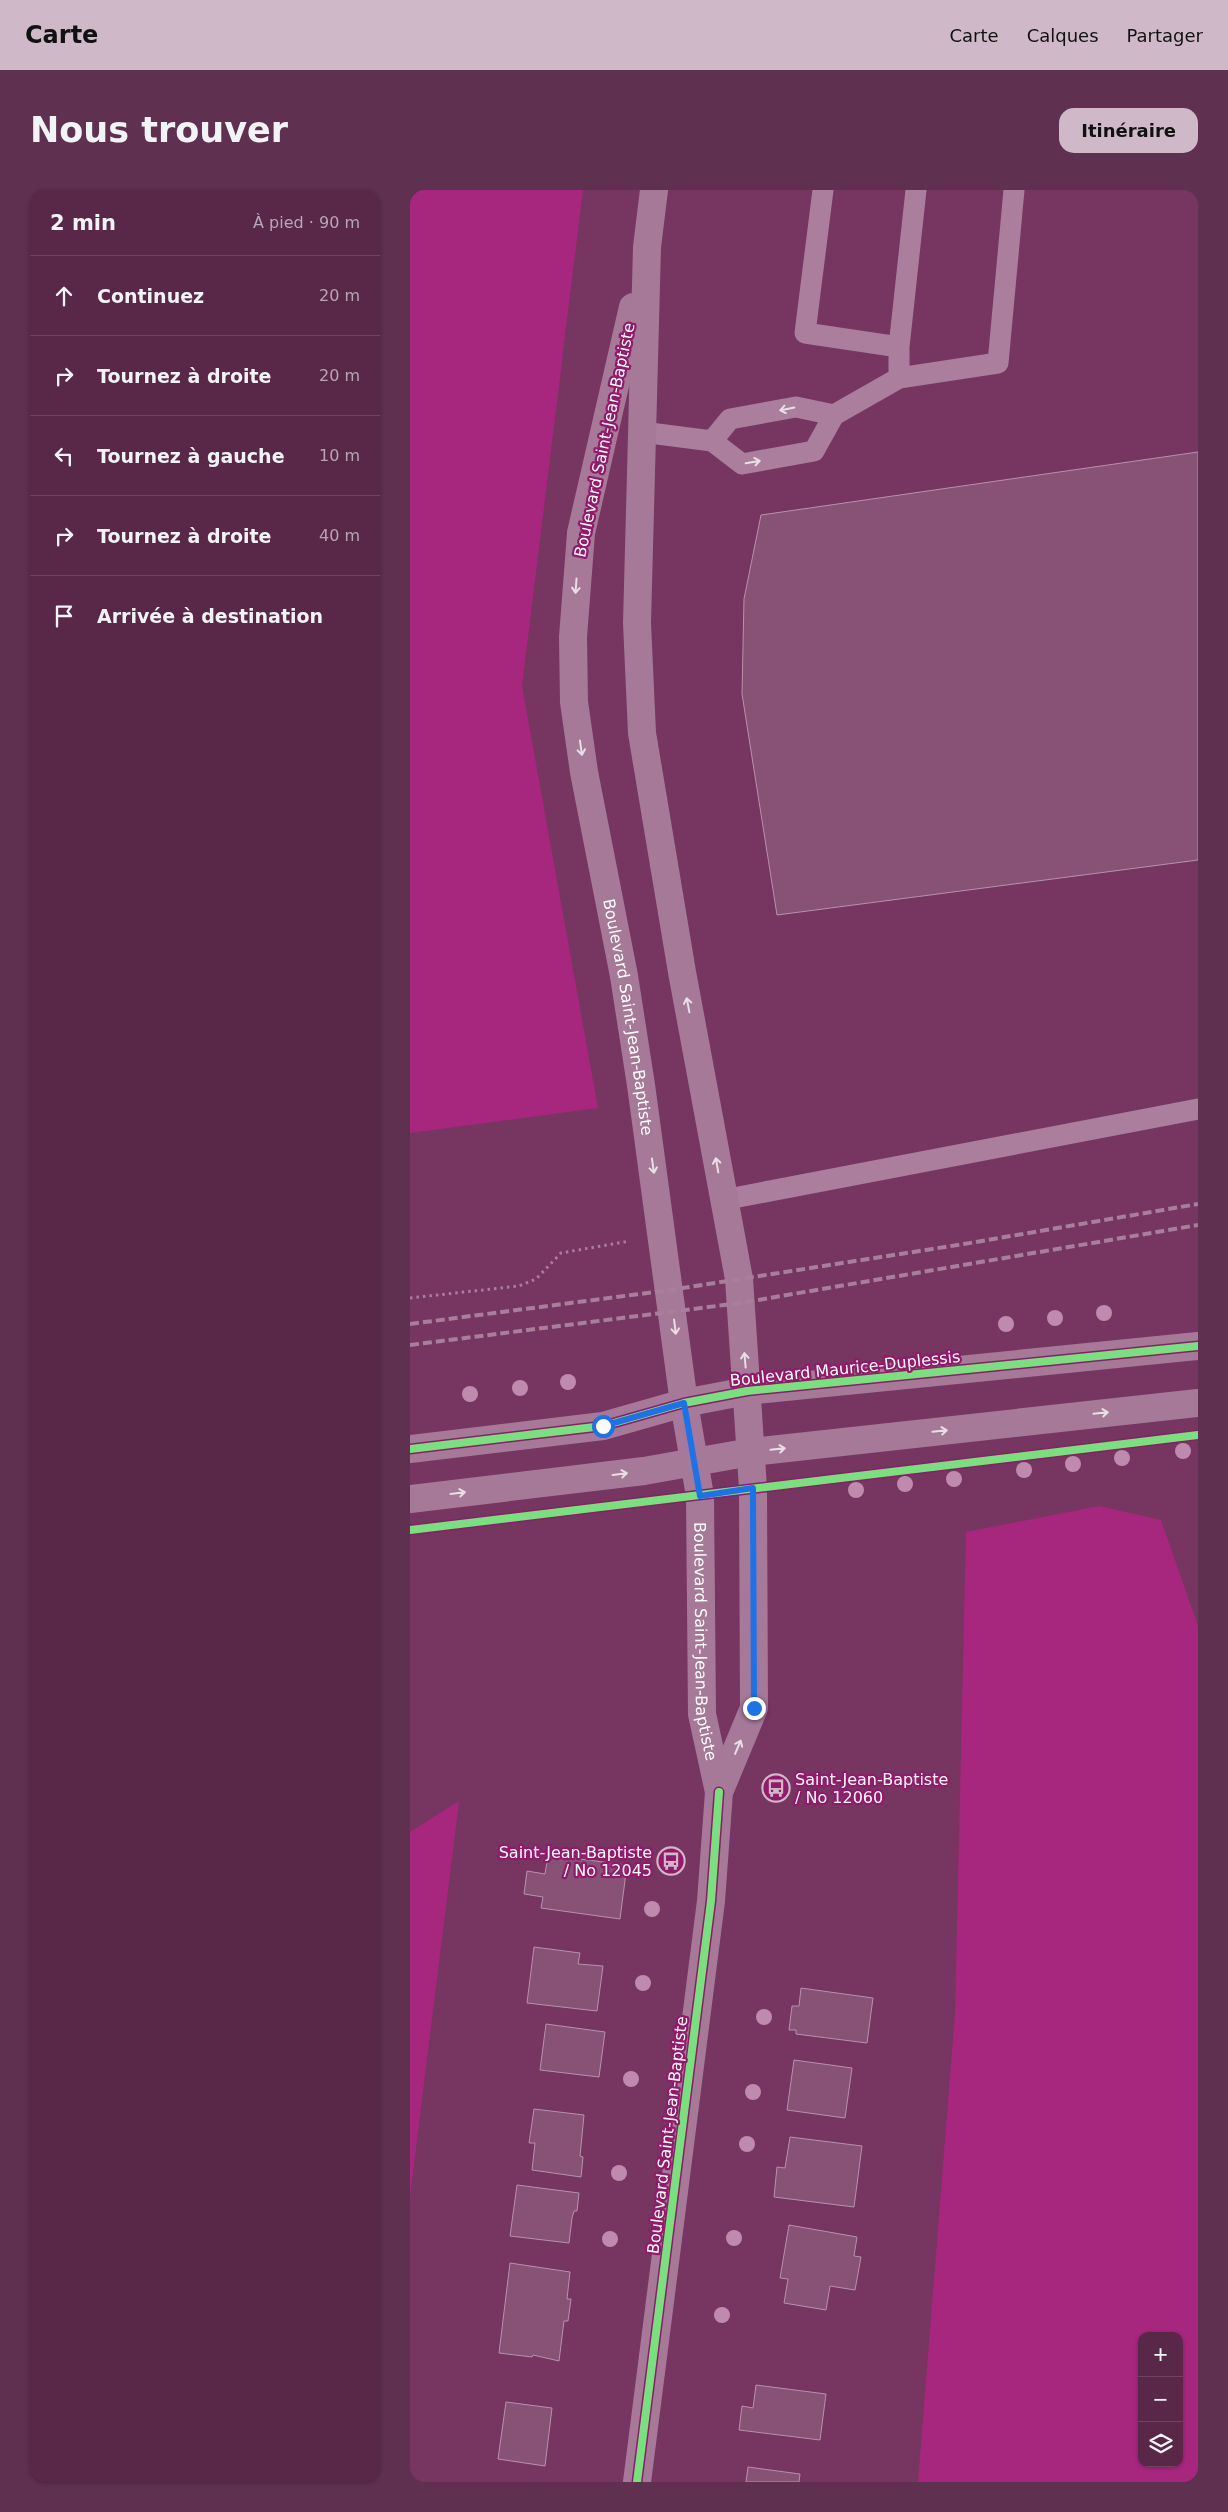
<!DOCTYPE html>
<html lang="fr">
<meta charset="utf-8">
<style>
body{margin:0;font-family:"DejaVu Sans",sans-serif;background:#5f3050;color:#f1f3f6}
.controls{position:absolute;right:15px;bottom:15px;display:grid;overflow:hidden;border-radius:10px;box-shadow:0 1px 4px #0004}
.controls button{width:45px;height:45px;display:grid;place-items:center;padding:0;border:0;border-bottom:1px solid #6e4461;background:#592849;color:#f1f3f6;font:25px sans-serif}
.stop{position:absolute;width:15px;height:15px;margin:-11px;border:4px solid #1a73e8;border-radius:50%;background:#fff}
.stop.end{background:#1a73e8;border-color:#fff;box-shadow:0 1px 5px #0008}
.list{margin:0;padding:0;list-style:none}
h2{display:flex;justify-content:space-between;align-items:center;height:65px;margin:0;padding:0 20px;font-size:21px}
h2 small{font-size:16px;font-weight:400;color:#b7a6b4}
.list li{display:grid;grid-template-columns:32px 1fr auto;gap:15px;align-items:center;box-sizing:border-box;height:80px;padding:0 20px;border-top:1px solid #6e4461}
.list b{display:block;font-size:19px;white-space:nowrap}
.list em{font-size:16px;font-style:normal;color:#b7a6b4}
.icon{flex:none;width:28px;height:28px;fill:none;stroke:currentColor;stroke-width:2;stroke-linecap:round;stroke-linejoin:round}
.map{position:relative;flex:none;width:788px;height:2292px;overflow:hidden;border-radius:15px}
header{display:flex;align-items:center;gap:30px;box-sizing:border-box;height:70px;padding:0 25px;background:#cfb8c8;color:#111}
header strong{font-size:24px}
nav{display:flex;gap:28px;margin-inline-start:auto;font-size:18px}
.intro{display:flex;align-items:center;justify-content:space-between;box-sizing:border-box;height:120px;padding:0 30px}
h1{margin:0;font-size:35px}
.button{padding:12px 22px;border-radius:15px;background:#cfb8c8;color:#111;font-size:18px;font-weight:700}
main{display:flex;gap:30px;padding:0 30px}
aside{flex:1;background:#592849;border-radius:15px;box-shadow:0 1px 4px #0004}
.map>svg:first-child{display:block}
.green{fill:#a7277e;fill-rule:evenodd}
.building{fill:#875275;stroke:#b892ab}
.lines{fill:none;stroke-linecap:round;stroke-linejoin:round}
.path{stroke:#aa7e9c;stroke-width:3;stroke-dasharray:2.5 4;stroke-linecap:butt}
.lane{stroke:#aa7e9c;stroke-width:21}
.secondary{stroke:#a67998;stroke-width:28}
.rail{stroke:#a97e9b;stroke-width:4;stroke-dasharray:9 4;stroke-linecap:butt}
.cycleway-casing{stroke:#93196b;stroke-width:11}
.cycleway{stroke:#77e17e;stroke-width:8}
.tree{fill:#c08aaf}
.oneway{stroke:#eadfe6}
.oneway2{stroke:#e9dee5}
.route{stroke:#1a73e8;stroke-width:6}
.labels{text-anchor:middle;stroke-width:4.5;stroke-linejoin:round;paint-order:stroke}
.street-label{font-size:16px;fill:#fff;stroke:#93196b}
.poi-label{font-size:16px;fill:#fff;stroke:#93196b;text-anchor:start}
</style>
<header>
<strong>Carte</strong>
<nav><a>Carte</a><a>Calques</a><a>Partager</a></nav>
</header>
<div class="intro"><h1>Nous trouver</h1><a class="button">Itinéraire</a></div>
<main>
<aside>
<h2>2 min<small>À pied · 90 m</small></h2>
<ul class="list">
<li><svg class="icon" aria-label="ahead" viewBox="0 0 24 24"><path d="M12 20V5M6 11l6-6 6 6"/></svg><div><b>Continuez</b></div><em>20 m</em></li>
<li><svg class="icon" aria-label="right" viewBox="0 0 24 24"><path d="M7 20v-9h11M14 6l5 5-5 5"/></svg><div><b>Tournez à droite</b></div><em>20 m</em></li>
<li><svg class="icon" aria-label="left" viewBox="0 0 24 24"><path d="M17 20v-9H6M10 6l-5 5 5 5"/></svg><div><b>Tournez à gauche</b></div><em>10 m</em></li>
<li><svg class="icon" aria-label="right" viewBox="0 0 24 24"><path d="M7 20v-9h11M14 6l5 5-5 5"/></svg><div><b>Tournez à droite</b></div><em>40 m</em></li>
<li><svg class="icon" aria-label="arrive" viewBox="0 0 24 24"><path d="M6 21V4h12l-3 4 3 4H6"/></svg><div><b>Arrivée à destination</b></div></li>
</ul>
</aside>
<div class="map">
<svg width="788" height="2292" viewBox="0 0 788 2292">
<rect width="100%" height="100%" fill="#773561"/>
<!-- green -->
<path class="green" d="M0 0H173L112 496 188 918 0 943Z
M689 1316 751 1330 788 1436V2292H508L545 1823 556 1342ZM732 2146H769V2273H732Z
M49 1611 0 2006V1642Z"/>
<!-- building -->
<path class="building" d="M788 262V670L367 725 332 504 334 409 351 325Z
M138 1665 217 1675 210 1729 131 1718 133 1707 114 1704 117 1681 135 1684Z
M124 1757 170 1763 168 1774 193 1776 187 1821 117 1813Z
M391 1798 463 1808 457 1853 386 1844V1840H379L382 1816H389Z
M136 1834 195 1842 189 1887 130 1880Z
M384 1870 442 1878 435 1928 377 1920Z
M124 1919 174 1925 170 1966 173 1967 171 1987 122 1980 125 1953H119Z
M380 1947 452 1956 444 2017 364 2007 367 1977 375 1978Z
M107 1995 169 2003 167 2021H164L162 2028 159 2053 100 2046Z
M379 2035 447 2047 444 2066 451 2067 445 2100 420 2096 416 2120 374 2113 378 2089 370 2088Z
M100 2073 160 2082 157 2109H161L158 2131H154L149 2171 123 2165 122 2167 89 2163Z
M346 2195 416 2204 410 2250 329 2240 332 2216 343 2218Z
M96 2212 142 2218 135 2276 88 2269Z
M338 2277 390 2284 389 2292H336Z"/>
<g class="lines">
<!-- path -->
<path class="path" d="M0 1108 109 1096 126 1089 151 1063 220 1051"/>
<!-- lane -->
<path class="lane" d="M413 0 395 143 489 157
M489 188 588 173 604 0
M232 242 302 251 332 274 404 261 424 225 489 188V157L506 0
M302 251 320 229 386 217 424 225
M313 1010 788 919"/>
<!-- secondary -->
<g class="secondary">
<path id="s1" d="M223 117 171 343 163 447 164 512 174 582 214 786 231 895 274 1213 290 1306 292 1524 309 1602"/>
<path d="M0 1259 193 1236 274 1213 337 1201 788 1156"/>
<path d="M0 1309 234 1281 341 1262 788 1213"/>
<path d="M227 2292 301 1711 309 1602 344 1518 343 1298 329 1089 272 782 232 543 227 433 237 57 244 0"/>
</g>
<!-- rail -->
<path class="rail" d="M0 1134 260 1100 554 1054 788 1014
M0 1155 330 1113 788 1035"/>
<!-- cycleway casing -->
<g class="cycleway-casing">
<path id="cycleway" d="M0 1259 193 1236 274 1213 337 1201 788 1156
M0 1340 788 1245
M227 2292 301 1711 309 1602"/>
</g>
<!-- cycleway -->
<use href="#cycleway" class="cycleway"/>
</g>
<!-- trees -->
<g class="tree">
<circle cx="694" cy="1123" r="8"/>
<circle cx="645" cy="1128" r="8"/>
<circle cx="596" cy="1134" r="8"/>
<circle cx="158" cy="1192" r="8"/>
<circle cx="110" cy="1198" r="8"/>
<circle cx="60" cy="1204" r="8"/>
<circle cx="773" cy="1261" r="8"/>
<circle cx="712" cy="1268" r="8"/>
<circle cx="663" cy="1274" r="8"/>
<circle cx="614" cy="1280" r="8"/>
<circle cx="544" cy="1289" r="8"/>
<circle cx="495" cy="1294" r="8"/>
<circle cx="446" cy="1300" r="8"/>
<circle cx="242" cy="1719" r="8"/>
<circle cx="233" cy="1793" r="8"/>
<circle cx="354" cy="1827" r="8"/>
<circle cx="221" cy="1889" r="8"/>
<circle cx="343" cy="1902" r="8"/>
<circle cx="337" cy="1954" r="8"/>
<circle cx="209" cy="1983" r="8"/>
<circle cx="324" cy="2048" r="8"/>
<circle cx="200" cy="2049" r="8"/>
<circle cx="312" cy="2125" r="8"/>
</g>
<!-- one-way arrows -->
<defs><path id="oneway-shaft" d="M-6 0H5M1.5-3L5.5 0L1.5 3" fill="none" stroke-width="1.6" stroke-linecap="round" stroke-linejoin="round" transform="scale(1.25)"/></defs>
<g class="oneway">
<use href="#oneway-shaft" transform="translate(377 219) rotate(169)"/>
<use href="#oneway-shaft" transform="translate(343 272) rotate(-10)"/>
</g>
<g class="oneway2">
<use href="#oneway-shaft" transform="translate(166 396) rotate(94)"/>
<use href="#oneway-shaft" transform="translate(171 558) rotate(82)"/>
<use href="#oneway-shaft" transform="translate(278 815) rotate(-101)"/>
<use href="#oneway-shaft" transform="translate(307 975) rotate(-100)"/>
<use href="#oneway-shaft" transform="translate(243 976) rotate(82)"/>
<use href="#oneway-shaft" transform="translate(265 1137) rotate(83)"/>
<use href="#oneway-shaft" transform="translate(335 1170) rotate(-95)"/>
<use href="#oneway-shaft" transform="translate(691 1223) rotate(-6)"/>
<use href="#oneway-shaft" transform="translate(530 1241) rotate(-6)"/>
<use href="#oneway-shaft" transform="translate(368 1259) rotate(-6)"/>
<use href="#oneway-shaft" transform="translate(210 1284) rotate(-7)"/>
<use href="#oneway-shaft" transform="translate(48 1303) rotate(-7)"/>
<use href="#oneway-shaft" transform="translate(328 1557) rotate(-67)"/>
</g>
<g class="lines">
<!-- route -->
<path class="route" d="M193 1236 274 1213 290 1306 343 1298 344 1518"/>
</g>
<!-- icons -->
<defs>
<g id="bus-ring" transform="scale(1.4375)"><circle r="9.5" fill="#93196b" stroke="#cfb8c8" stroke-width="1.5"/><path d="M-5-6H5V4H4V6H2V4H-2V6H-4V4H-5ZM-3.5-4V0h7V-4ZM-3.5 1.2v1.5H-2V1.2ZM2 1.2v1.5H3.5V1.2Z" fill="#cfb8c8"/></g>
</defs>
<g fill-rule="evenodd">
<use href="#bus-ring" x="366" y="1598"/>
<use href="#bus-ring" x="261" y="1671"/>
</g>
<g class="labels">
<!-- street labels -->
<g class="street-label">
<text transform="translate(194 250) rotate(-78)" y="6">Boulevard Saint-Jean-Baptiste</text>
<text dy="6" stroke="none"><textPath href="#s1" startOffset="721">Boulevard Saint-Jean-Baptiste</textPath></text>
<text transform="translate(435 1178) rotate(-6)" y="6">Boulevard Maurice-Duplessis</text>
<text dy="6" stroke="none"><textPath href="#s1" startOffset="1351">Boulevard Saint-Jean-Baptiste</textPath></text>
<text transform="translate(257 1945) rotate(-83)" y="6">Boulevard Saint-Jean-Baptiste</text>
</g>
<!-- poi labels -->
<g class="poi-label">
<text x="385" y="1595">Saint-Jean-Baptiste<tspan x="385" dy="18">/ No 12060</tspan></text>
<text x="242" y="1668" text-anchor="end">Saint-Jean-Baptiste<tspan x="242" dy="18">/ No 12045</tspan></text>
</g>
</g>
</svg>
<div class="controls">
<button>+</button>
<button>−</button>
<button><svg class="icon" aria-label="layers" viewBox="0 0 24 24"><path d="M12 4l9 5-9 5-9-5zM3 14l9 5 9-5"/></svg></button>
</div>
<div class="stop" style="left:193px;top:1236px"></div>
<div class="stop end" style="left:344px;top:1518px"></div>
</div>
</main>
